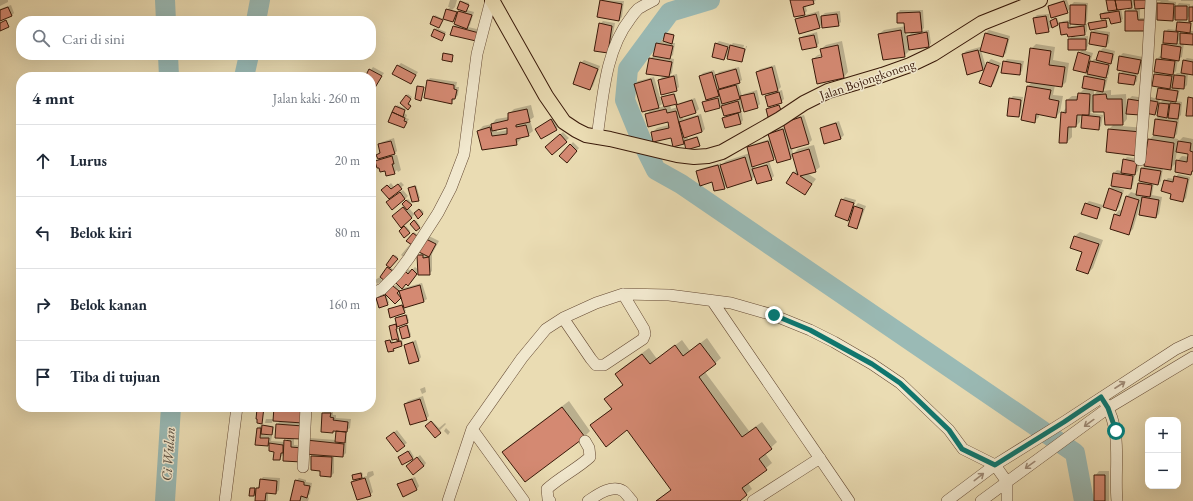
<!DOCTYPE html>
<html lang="id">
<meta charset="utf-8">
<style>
body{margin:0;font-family:"EB Garamond",serif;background:#f6f6f7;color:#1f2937}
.controls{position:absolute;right:12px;bottom:12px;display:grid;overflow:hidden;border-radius:8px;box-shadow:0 4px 16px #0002}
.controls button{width:36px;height:36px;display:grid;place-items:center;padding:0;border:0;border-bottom:1px solid #e0e1e3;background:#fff;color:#1f2937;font:20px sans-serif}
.stop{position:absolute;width:12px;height:12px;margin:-9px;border:3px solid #0f766e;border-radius:50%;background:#fff}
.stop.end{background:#0f766e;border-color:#fff;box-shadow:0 1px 4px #0008}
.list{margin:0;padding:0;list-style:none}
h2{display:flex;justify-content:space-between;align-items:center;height:52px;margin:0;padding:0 16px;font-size:17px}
h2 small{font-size:13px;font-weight:400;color:#747a83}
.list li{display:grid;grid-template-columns:26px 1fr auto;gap:12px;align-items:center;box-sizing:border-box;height:72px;padding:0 16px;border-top:1px solid #e0e1e3}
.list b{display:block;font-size:15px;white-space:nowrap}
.list em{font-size:13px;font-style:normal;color:#747a83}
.icon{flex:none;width:22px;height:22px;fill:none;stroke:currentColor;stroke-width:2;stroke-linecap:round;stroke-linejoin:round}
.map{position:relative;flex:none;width:1193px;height:501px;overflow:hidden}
.search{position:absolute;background:#fff;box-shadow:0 4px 16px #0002;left:16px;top:16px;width:360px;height:44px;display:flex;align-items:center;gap:10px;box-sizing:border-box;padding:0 14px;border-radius:16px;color:#747a83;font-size:15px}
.panel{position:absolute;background:#fff;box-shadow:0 4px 16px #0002;left:16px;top:72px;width:360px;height:340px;border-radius:16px}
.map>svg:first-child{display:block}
.shadow{fill:#0003;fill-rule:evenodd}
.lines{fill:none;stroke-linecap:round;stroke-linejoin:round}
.river{stroke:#9abab5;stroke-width:20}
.building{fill:#d48972;stroke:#381808}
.minor-casing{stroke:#644933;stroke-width:12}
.major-casing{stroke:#381808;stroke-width:16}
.minor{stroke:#f1e8ce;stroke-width:11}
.major{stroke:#eadcb3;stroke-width:14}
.oneway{stroke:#9e8a75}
.route{stroke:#0f766e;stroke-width:5}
.labels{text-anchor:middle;stroke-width:3;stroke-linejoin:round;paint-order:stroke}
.street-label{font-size:13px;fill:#381808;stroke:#f1e8ce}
.water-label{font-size:14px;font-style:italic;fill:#55493c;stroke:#f1e8ce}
</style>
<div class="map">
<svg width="1193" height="501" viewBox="0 0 1193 501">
<rect width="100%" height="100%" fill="#eadcb3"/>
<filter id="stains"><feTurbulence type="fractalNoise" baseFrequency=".005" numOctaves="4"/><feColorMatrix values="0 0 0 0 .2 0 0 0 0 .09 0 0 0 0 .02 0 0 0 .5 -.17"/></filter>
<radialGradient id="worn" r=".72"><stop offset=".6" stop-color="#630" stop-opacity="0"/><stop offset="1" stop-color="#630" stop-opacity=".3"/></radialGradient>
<!-- shadow -->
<path class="shadow" d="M0 0H8V2L0 6Z
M450 0H457L455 7 452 10 457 11 456 14 461 9 462 1 469 3 467 10 474 12 470 25 468 27 481 30 479 37 454 27 456 24 457 18 453 21 447 10 450 7H448Z
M601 0 624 1 622 17 619 20Z
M791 0H816L813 3 805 5 807 11 802 16 819 11 820 17 825 13 840 11 841 22 838 25 823 24 819 27 797 19 801 15Z
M1064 0H1067L1070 9 1067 12 1049 6 1052 4Z
M1107 0H1151L1140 7V18H1148L1145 30 1126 12 1130 7 1121 8 1123 19 1120 21 1110 17 1101 15 1104 12 1109 11ZM1135 4 1136 8 1130 9Z
M1156 0H1169L1168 1 1176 2V7L1179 3 1190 4V8L1193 5V20L1191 21 1190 31H1193V44L1184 43 1182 57 1178 59 1176 71 1173 74H1175L1174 76 1177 73H1182L1184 60 1187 58 1193 59V74L1188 73 1187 85 1184 88H1180L1178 98 1176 101 1182 102 1181 115 1177 119H1179L1177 134 1173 138 1178 139V142L1183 137 1193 139V171L1191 173 1177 162 1170 169 1163 168 1161 181 1158 184 1154 183 1152 195 1162 197 1159 214 1156 217 1141 202 1133 229 1128 234 1115 215 1119 210 1122 211 1127 196 1131 192 1137 194 1139 183 1141 181 1142 168 1145 165 1149 140 1154 135 1156 119 1159 116 1158 111 1155 114 1148 100 1151 97 1157 99 1159 89 1161 86 1155 74 1158 72 1155 71 1157 59 1160 56H1162L1163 45 1166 42 1165 32 1168 29 1177 30 1179 21 1190 22V15L1187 19 1176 16 1173 20 1158 4 1161 1H1156ZM1181 38V44L1177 43ZM1160 98 1164 99 1159 104ZM1177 151 1190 153 1189 157 1182 156 1175 163Z
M1181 0H1193V1H1181Z
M1074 2 1088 3 1087 21 1084 24H1087V31L1085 34 1075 35V37L1088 36V46L1085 49 1069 40 1073 35 1060 24 1063 21 1071 20V5ZM1071 23 1081 25 1071 26Z
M11 5 14 13 11 16 0 20V9Z
M900 10H923L924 28 921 31 929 30 931 43 929 46 909 49V51L904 56 879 34 884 30 906 26 905 21 898 13ZM913 31 907 37 906 32Z
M1049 14 1050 22 1057 18 1059 23 1051 27 1048 31 1034 18 1037 15Z
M435 15 443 19 439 27 431 23Z
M603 21 615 23 610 50 607 52 600 24Z
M436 28 446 32 443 38 432 35Z
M989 30 1010 36 1006 53 1003 56 986 33Z
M1095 30 1110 32 1109 43 1106 46 1092 32Z
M817 32 819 43 817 46 800 39 803 36Z
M667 33 674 34 673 43H675L673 55 669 58 674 59 672 73 669 76 677 74 679 87 676 90 659 80 662 77 667 76 650 59 653 56H654L657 43 660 40 664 41Z
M719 41 730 44 729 47 733 43 744 45 741 59H743L741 61 729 54 724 59 716 44Z
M842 41 848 72 844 77 818 82 813 59 818 55 822 54 821 49 826 45ZM826 55 827 57 817 59V57Z
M1036 44 1055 47 1053 60 1069 63 1066 82 1062 86 1055 85 1053 95 1063 96 1060 112 1056 117 1039 114V117L1034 122 1023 120 1028 86 1032 82 1031 49Z
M746 46H747L743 59Z
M980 47 986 67 983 70 963 54 966 51Z
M1103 48 1115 51 1113 60 1110 62 1109 74 1106 77H1108L1105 88 1103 91 1111 90V95L1126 94 1127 110H1128L1129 99 1132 96 1144 98 1127 113V119L1121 126 1145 128 1143 150 1109 129 1114 124 1105 111 1094 109 1090 113 1103 115 1101 126 1098 129 1083 116 1085 114H1081L1080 122 1076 126H1072V137L1067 142 1062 113 1066 108 1067 100 1072 96H1079V94L1085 88V76L1088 73 1090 68 1085 72 1079 53 1082 50 1093 53 1090 63 1094 59 1098 60 1100 51ZM1094 90H1098L1094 95Z
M446 53 453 54 451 61 444 54Z
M1123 53 1143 57 1140 70 1138 72 1137 81 1134 84 1120 74 1124 70 1120 56Z
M991 59 1001 63 994 83 991 86 981 82 988 62Z
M1007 59 1024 61 1022 71 1019 74 1004 62Z
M584 60 600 66 593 86 590 89 581 63Z
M401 63 418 72 411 83 398 66Z
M775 65 781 87 776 92 782 90 784 99 781 102 766 96 771 92 757 72 760 69Z
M373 67 384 73 373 90 371 89V77H366Z
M739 67 742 80 738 83 742 96 744 94 757 90 760 104 757 107H744L741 110 743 120 741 123 724 118 727 115H724L722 105 720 107 706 111 703 103 706 100 700 76 703 73 714 70 716 76 719 72Z
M654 77 662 104 657 108 665 106 662 97 664 96 675 93 677 102 670 104 671 109 678 107 677 106 680 103 695 98 699 109 696 112 682 116 683 119 701 114 705 129 702 132 687 136 688 139 698 136 700 144 699 146 685 142 683 144 672 137 652 133 657 128 669 125 668 121 646 114 652 109 635 84 638 81Z
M430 78 457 82 456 87H459L458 95 452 102 427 81Z
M408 94 412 97 408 102 411 105 408 108 401 103Z
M1013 96 1023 97 1021 113 1018 116 1010 99Z
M397 105 406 109 404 113 407 115 406 118 409 119 404 127 393 113Z
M531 105 534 117 530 120 533 131 528 135 520 137 521 139 516 144 483 149 478 131 483 126 492 124 496 119 509 117V114L514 109ZM508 126V130L497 132 496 129Z
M804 115 812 140 809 143 792 148 793 154 798 149 814 145 820 167 815 171 807 173 816 179 805 194 787 183 797 168 794 155 791 158 777 162 776 157 769 161 774 176 771 179 755 176 752 179 728 187 727 185 724 188 697 172 700 169 721 163V165L726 161 750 153 748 147 751 145 770 139 769 134 772 131 785 127 787 120ZM767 161 768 163 755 168 754 165Z
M554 117 559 126 556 129H536Z
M839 121 844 135 841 138 821 129 824 126Z
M563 132 569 138 552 154 546 147Z
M394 138 397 151 395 153V155H397L401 170 398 172 397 170 394 173 385 169 376 162 379 159 378 155 381 152 379 145 382 142Z
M573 142 579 148 567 162 560 156Z
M1127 157 1140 159 1138 171 1135 174 1133 185 1130 188 1117 186 1116 187 1124 190 1119 207 1116 210 1110 189 1114 185V173L1117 170 1122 171 1124 160Z
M1178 174 1190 177 1186 198 1183 201 1172 193 1165 181 1168 178 1175 179Z
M401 182 404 185 393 195 394 196 403 190 408 196 405 199H391L383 190 391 183 394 187Z
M416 185 420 198 412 201 409 188Z
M845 197 856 200 853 208 858 203 866 206 859 225 856 228 852 215 848 220 842 200Z
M408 199 412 203 408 207 414 214 421 209 424 212 418 217 415 214 411 218 396 213 405 206 403 204Z
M1089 201 1103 205 1099 215 1096 218 1086 204Z
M416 220 420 226 416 230 411 224Z
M406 226 410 231 404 236 400 231Z
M414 232 418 235 411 245 414 247 406 259 401 255 411 243 408 241Z
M1080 232 1103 240 1093 268 1088 273 1083 252 1071 248 1075 236Z
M427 235 439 241 432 254V271L429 274 419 272 411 282 406 283 399 290 400 291 403 288 422 283 427 299 424 301 404 307 406 311 404 312 389 309 404 304 402 296 395 303 386 294 398 283 408 269 411 271 415 267 419 270 418 256 422 252Z
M21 236V242L18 238Z
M395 255 398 257 390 267 394 270 382 276 389 266 387 264Z
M380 277 382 281 377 284 375 280Z
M386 294 389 303 380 306 378 298Z
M407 314 409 321 398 325 397 328 400 340H402L403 344 393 350 387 341 393 339 390 326 397 323 396 318 397 317ZM397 338 398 341 393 343 392 339Z
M408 325 411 335 410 336 400 328Z
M707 338 721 358 705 372 749 431 762 422 777 442 765 453 772 463 748 483 752 489 738 501H656L672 489 628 429 591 425 612 408 605 399 623 384 616 374 622 368 649 348 657 359 682 340 690 351Z
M416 340 421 357 419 360 405 346 408 343Z
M425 387 426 392 422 394 420 389Z
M423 396 429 416 426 419 405 404 408 401Z
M569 401 590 431 584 437 503 452 509 446Z
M259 407H264L262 423Z
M275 407H308L307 417 294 438V445L306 446 309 438 336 440V432L335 430 333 432 323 413 326 410 333 411V415H336V418L351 419 350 428 347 430 346 453 343 456 334 455V473L331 476 321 470 312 456 314 454H284L279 459 275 451 270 445 256 444 258 428 260 426 264 425 274 426 273 433 271 435 263 433V435L272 436 271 441 285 442 288 438 277 424 281 421 273 420 272 423H265L266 419H274Z
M432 421 439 428 445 423 446 424 440 430 441 432 435 437 426 426Z
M446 428 450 432 448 435 444 431Z
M397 430 407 443 404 445 390 435Z
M410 450 414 457 403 464 400 456Z
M420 455 426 463 424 466 410 463Z
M373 471 374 475 369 478 373 492 370 495 352 482 357 478 353 476 362 472 363 475 360 478 367 476V474L368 472Z
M1099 471H1109V501H1095V476Z
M263 477 280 478 279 490 276 493 268 492V501H256V493L254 495 251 488 255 487V490L260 485 261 480Z
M415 477 419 486 417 489 398 485 401 482Z
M299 478 306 480V482L312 483 310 494 306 497 309 498 308 501H301L302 499 300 501H294L296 481Z"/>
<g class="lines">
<!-- river -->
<path class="river" d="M165 0 166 21
M710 0 670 12 628 69 625 100 643 144 656 170 681 184 1075 453 1084 501
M256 21 260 0
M168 55 169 77
M244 77 249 55
M165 501 171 407"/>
</g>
<!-- building -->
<path class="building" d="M600 0 622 4 619 21 597 17Z
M790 0H813L814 4 803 7 805 15 794 17Z
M1106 0H1115L1117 10 1108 11Z
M1115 0H1131L1132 8 1117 10Z
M1134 0H1148L1149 8 1135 9Z
M460 1 469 5 466 12 457 9Z
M1064 1 1068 13 1051 18 1048 6Z
M1157 3 1174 4 1173 21 1157 20Z
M1070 5H1086L1085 25 1070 24Z
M1175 6H1187V20H1175Z
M8 7 12 16 0 21V10Z
M1189 7H1193V21L1189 22Z
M446 9 457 12 453 22 443 19Z
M458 11 472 15 467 29 454 24Z
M1119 11 1121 22 1111 24 1109 18 1101 19 1100 14Z
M1125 11H1137L1138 20H1145L1146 31H1125Z
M920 12 922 32 905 33 904 23H897V13Z
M816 14 820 28 799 34 795 19Z
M837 14 839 26 822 28 821 16Z
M433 16 443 20 439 28 430 24Z
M1046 16 1049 32 1036 34 1033 18Z
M1056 18 1058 25 1052 28 1050 21Z
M6 20 9 27 0 31V23Z
M1106 20 1107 27 1090 30 1088 23Z
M1068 22V28L1084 26 1085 35 1068 37 1067 34 1061 35 1059 23Z
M1177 22 1191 23 1190 33 1176 31Z
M599 23 612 26 608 53 594 51Z
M453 26 479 33 476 41 450 35Z
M434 29 445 34 442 41 431 36Z
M901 30 905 57 883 60 878 34Z
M1164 31 1178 32 1177 44 1163 43Z
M927 32 929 47 909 50 907 36Z
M1091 32 1108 35 1106 47 1089 44Z
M665 33 674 35 672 44 663 41Z
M985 33 1008 39 1003 57 980 51Z
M1180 33 1193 34V45L1180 44Z
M814 35 817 47 802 50 799 38Z
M1068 39H1086V50H1068Z
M656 43 673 46 670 59 653 56Z
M715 43 728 47 724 60 712 57Z
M1162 44 1181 47 1179 61 1161 58Z
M730 45 745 49 742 62 727 59Z
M838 45 844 78 817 84 812 59 822 57 820 49Z
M1030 48 1051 51 1049 65 1065 67 1062 87 1026 82Z
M978 50 983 70 967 75 962 54Z
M1099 51 1113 54 1111 64 1096 60Z
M1078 52 1090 56 1086 73 1073 70Z
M443 53 453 55 452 62 442 60Z
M1119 56 1141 60 1138 74 1117 70Z
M649 58 672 62 669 77 646 74Z
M1156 59 1175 61 1173 75 1154 72Z
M1183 60 1193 62V75L1181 73Z
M1003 61 1021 64 1020 75 1001 73Z
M1090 61 1109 65 1106 78 1087 74Z
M580 62 598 69 590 90 573 84Z
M987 62 999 66 991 87 979 83Z
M397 65 416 75 411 84 392 74Z
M772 67 778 91 762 95 756 72Z
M369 69 382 76 373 91 371 90V77H365Z
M736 69 740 83 719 89 715 75Z
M712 72 719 96 706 100 699 76Z
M1119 73 1136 76 1134 85 1118 83Z
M1154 74 1172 76 1170 89 1152 86Z
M1174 75 1185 76 1184 89 1172 88Z
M674 76 677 91 661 95 658 80Z
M1084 76 1105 80 1103 92 1082 88Z
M651 79 659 108 642 112 634 84Z
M427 80 454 85V89L457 90 455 99H452V104L424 98Z
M736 85 740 99 722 104 718 90Z
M417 86 424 87 421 101 415 99Z
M1027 86 1051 90 1049 99 1059 101 1056 118 1036 114 1035 123 1021 120Z
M1158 88 1178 91 1176 102 1156 99Z
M779 92 782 103 768 107 765 96Z
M754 93 758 108 744 112 740 96Z
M1078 93 1090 94 1089 115H1077L1076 127H1068L1067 143H1059L1061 112 1066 113V100H1077Z
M674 94 677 104 664 107 661 97Z
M1106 94 1107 99H1122L1123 125H1105L1104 112H1093V95Z
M406 95 411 99 408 104 411 106 408 110 400 103Z
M1188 97 1193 98V116H1186Z
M718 98 720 108 705 112 702 102Z
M1009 98 1021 100 1019 117 1007 116Z
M1128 99 1141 101 1140 115 1126 114Z
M692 100 696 113 680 118 676 105Z
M1147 100 1158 102 1155 115 1145 113Z
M738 101 741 112 724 116 721 106Z
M1159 103 1169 104 1167 118 1157 116Z
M1170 103 1180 104 1178 119 1168 118Z
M779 105 782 113 768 117 766 109Z
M395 106 405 110 403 117 392 112Z
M527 109 530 122 516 125V127L526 125 529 136 516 139 517 145 482 150 477 131 490 127 492 136 507 134V128L492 131 491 124 508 120V113Z
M666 109 667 113 676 111 684 144 673 147 671 138 653 142 651 132 669 128 668 122 648 127 645 114Z
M392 112 405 118 404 121 407 122 404 128 388 122Z
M738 113 741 124 725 128 722 118Z
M1082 115 1100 117 1099 130 1081 128Z
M698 116 702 132 684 138 679 122Z
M801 117 809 144 791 149 783 123Z
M551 119 557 130 541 139 535 129Z
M1155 119 1177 122 1174 138 1153 135Z
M836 123 841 139 824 144 820 128Z
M783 129 791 159 777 163 768 134Z
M1108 129 1141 132 1138 156 1106 152Z
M560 134 567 142 552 155 545 147Z
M697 137 700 146 686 150 684 141Z
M1148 139 1174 143 1171 170 1144 166Z
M391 141 395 154 378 159 376 155 380 153 378 144Z
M768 141 774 160 752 167 747 147Z
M1178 141 1191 143 1190 151 1193 152V171H1192L1191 175 1175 172 1176 160 1187 162 1188 154 1176 152Z
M570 144 577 151 567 163 559 156Z
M809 149 816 172 800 176 812 184 805 195 786 183 793 172 798 175 792 154Z
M392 156 394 164H392L395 174 386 176 385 171 380 172 379 168H377L375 161Z
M745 157 752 180 727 188 720 165Z
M1123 159 1137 162 1135 175 1121 173Z
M718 165 725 189 714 191 712 182 700 186 696 171Z
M767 165 772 180 757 184 752 169Z
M1141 168 1161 171 1158 185 1139 181Z
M1113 173 1133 176 1131 189 1111 186Z
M1174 176 1188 179 1183 202 1170 199 1171 194 1161 191 1164 180 1173 182Z
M1138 183 1152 185 1150 197 1136 195Z
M398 184 402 189 389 199 381 190 387 185 391 189Z
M415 186 419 201 412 202 408 188Z
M1109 188 1122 193 1116 211 1103 207Z
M400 192 405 199 392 210 386 202Z
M1126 196 1139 200 1129 235 1110 229 1114 214 1120 216Z
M1142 197 1159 200 1156 218 1139 215Z
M841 199 854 203 848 221 835 216Z
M406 200 412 205 407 210 402 204Z
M1085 203 1100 208 1097 219 1081 214Z
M854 206 863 209 857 229 848 226Z
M403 207 412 218 401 228 392 216Z
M419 209 423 214 418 219 414 213Z
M414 220 420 228 416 231 410 224Z
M404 226 410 233 404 238 399 231Z
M413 233 418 237 412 245 406 241Z
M1074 236 1099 244 1088 274 1076 270 1082 252 1070 248Z
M424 238 436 244 429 257 417 251Z
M393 255 398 259 390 268 386 265Z
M417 255H423V258L429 257 430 275H418Z
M387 267 394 272 386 282 380 277Z
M412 269 417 274 408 286 406 284 402 289 395 282 405 271 408 274Z
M420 285 424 302 404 308 399 291Z
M393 286 399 291 397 293 401 298 395 304 385 294Z
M385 295 388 305 379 308 376 298Z
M402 305 405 313 390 318 388 309Z
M406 315 408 323 397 327 395 318Z
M396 324 397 329H396L399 341H397V339L392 340 389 326Z
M407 325 410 337 402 339 399 328Z
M390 340 391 343 401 341 402 346 393 349 394 351 388 352 385 341Z
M413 342 419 361 409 364 404 345Z
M700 343 716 364 699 377 742 437 756 427 772 449 759 459 767 470 742 488 747 495 740 501H656L671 490 627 430 606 447 590 425 612 409 604 399 623 385 615 374 642 354 650 364 675 345 683 356Z
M420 399 427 420 410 425 404 404Z
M259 407H264L262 424 257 423V419H256L257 409H258Z
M274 407 304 409 303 423 273 421Z
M562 407 585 437 525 482 502 452Z
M322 413H331L330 417 334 418 333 420 348 422 347 432 333 431V433L321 432Z
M431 421 441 433 435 438 425 426Z
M276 424 303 426 302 439 275 438Z
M262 425 273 427 272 435 261 434Z
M257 428H261L260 438H269L268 446 255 445Z
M336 431 346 432 345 443 335 442Z
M394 432 405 446 397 452 386 438Z
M284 440 291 441V447L302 448V462L283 461Z
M306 440 344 444 343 457 304 454Z
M269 443 283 445V453H281L280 460H273L274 452 269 451Z
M408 451 413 459 402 465 398 457Z
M311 456 332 457 331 477 320 476V471L311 470Z
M417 457 424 466 413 475 406 466Z
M361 473 362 478 353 480 352 475Z
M1094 475H1105V501H1094Z
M365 478 371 496 357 500 351 482Z
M260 479 277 481 276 494 266 493 265 501H255L256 488H259Z
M412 479 417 490 403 497 397 484Z
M295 480 304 482V485L310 486 307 498 301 496 300 501H290Z
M250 488H255L254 496H249Z"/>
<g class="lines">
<!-- minor casing -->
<g class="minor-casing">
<path id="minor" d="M597 137C603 98 605 51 630 19 632 16 635 12 638 9 642 6 649 3 654 0
M1140 160 1148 54 1151 0
M371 294 382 289 397 274 409 258 438 213 451 188 464 154 477 54 491 0
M713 302 849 501
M563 318 591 359 596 365H604L643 339 645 334 644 329 623 294
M1105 403C1123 432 1114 468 1117 501
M472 429 524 501
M303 467 306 407
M225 501 237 407
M448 501 472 429 522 358 546 329 563 318 596 303 623 294 669 295 731 303 773 315 810 330 834 342 872 364 900 383 949 430 963 449 995 465 1007 482V501
M550 501 548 499 547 489C560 477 577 469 590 457L589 448 585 441
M588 501C597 495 612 484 623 491 626 493 629 498 632 501
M753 501 820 458
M947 501 995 465 1064 422 1176 349 1193 341
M981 501 1108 408 1193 357"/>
</g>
<!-- major casing -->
<g class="major-casing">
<path id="major" d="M492 0 546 96 564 122 576 130 586 135 610 139 677 155 694 157 708 156 722 152 780 119 804 103 828 91 882 75 910 65 933 54 982 23 1040 0"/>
</g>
<!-- minor -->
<use href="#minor" class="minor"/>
<!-- major -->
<use href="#major" class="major"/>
</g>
<!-- one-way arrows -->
<defs><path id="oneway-shaft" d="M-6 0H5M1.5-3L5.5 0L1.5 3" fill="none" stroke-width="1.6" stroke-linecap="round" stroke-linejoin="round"/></defs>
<g class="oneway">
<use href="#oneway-shaft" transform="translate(1120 385) rotate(-33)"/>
<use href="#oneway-shaft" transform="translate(1089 423) rotate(144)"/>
<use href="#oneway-shaft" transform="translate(1030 465) rotate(144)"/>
<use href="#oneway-shaft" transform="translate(979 477) rotate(-38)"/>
</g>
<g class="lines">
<!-- route -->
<path class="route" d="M774 315 810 330 872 364 900 383 922 404 949 430 962 449 995 465 1064 422 1101 397 1108 408 1116 431"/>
</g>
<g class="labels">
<!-- street labels -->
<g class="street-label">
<text transform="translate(867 79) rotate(-19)" y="5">Jalan Bojongkoneng</text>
</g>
<!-- water labels -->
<g class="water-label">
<text transform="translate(168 454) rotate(-86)" y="5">Ci Wulan</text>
</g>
</g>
<rect width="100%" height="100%" filter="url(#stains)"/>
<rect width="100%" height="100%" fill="url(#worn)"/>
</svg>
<div class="controls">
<button>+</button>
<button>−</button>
</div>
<div class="stop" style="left:1116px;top:431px"></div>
<div class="stop end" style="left:774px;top:315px"></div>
<div class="search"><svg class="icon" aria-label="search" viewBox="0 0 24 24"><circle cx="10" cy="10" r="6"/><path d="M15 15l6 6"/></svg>Cari di sini</div>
<section class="panel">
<h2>4 mnt<small>Jalan kaki · 260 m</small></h2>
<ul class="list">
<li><svg class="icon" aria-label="ahead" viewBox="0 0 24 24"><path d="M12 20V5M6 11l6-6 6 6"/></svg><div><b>Lurus</b></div><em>20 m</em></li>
<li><svg class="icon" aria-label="left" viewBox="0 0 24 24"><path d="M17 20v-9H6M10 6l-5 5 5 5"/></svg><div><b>Belok kiri</b></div><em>80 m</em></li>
<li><svg class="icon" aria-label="right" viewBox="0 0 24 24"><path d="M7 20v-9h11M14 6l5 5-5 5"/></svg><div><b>Belok kanan</b></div><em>160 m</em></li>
<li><svg class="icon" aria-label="arrive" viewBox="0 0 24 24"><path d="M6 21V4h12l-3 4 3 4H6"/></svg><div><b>Tiba di tujuan</b></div></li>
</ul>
</section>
</div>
